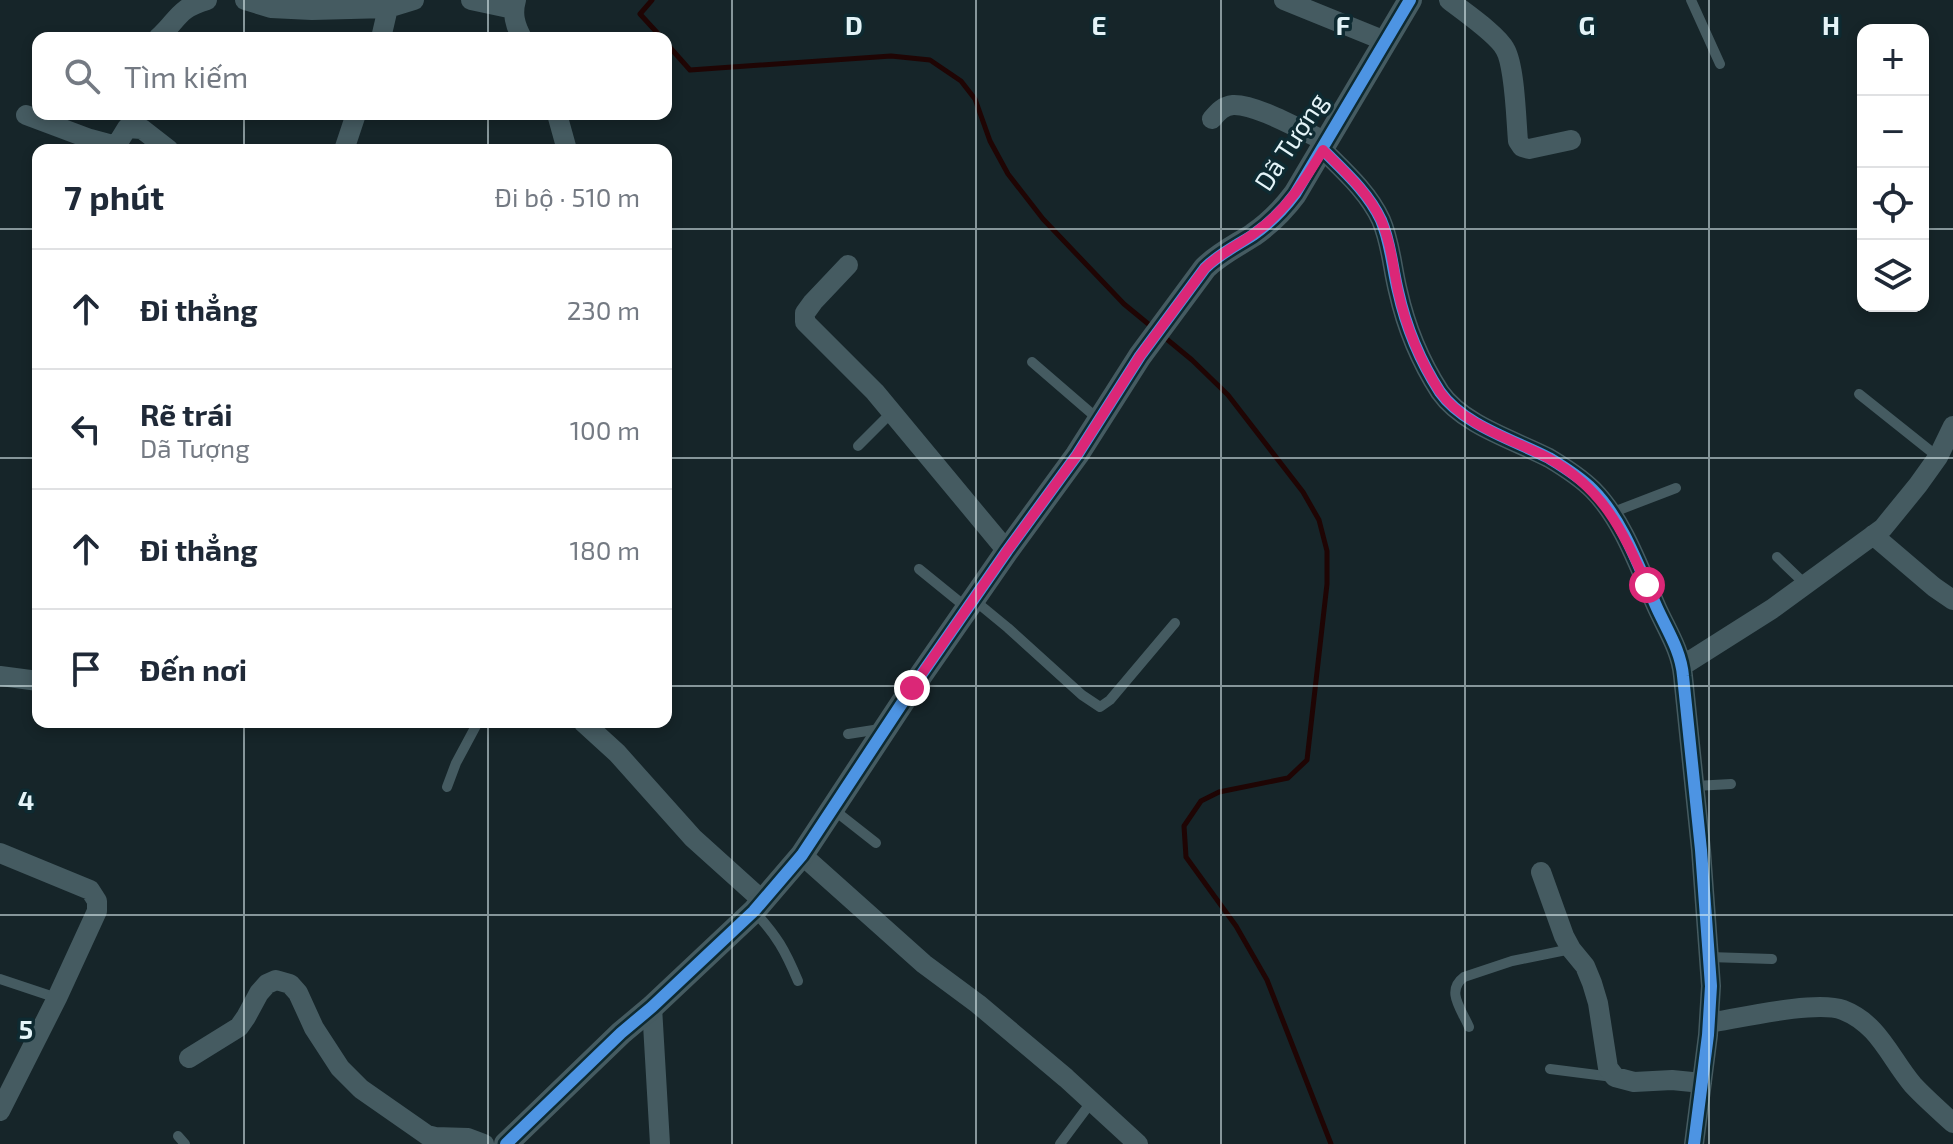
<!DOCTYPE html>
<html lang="vi">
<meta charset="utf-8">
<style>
body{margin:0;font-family:"Exo 2",sans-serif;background:#f6f6f7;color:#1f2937}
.controls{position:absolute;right:24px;top:24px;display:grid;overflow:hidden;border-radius:16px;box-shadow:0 4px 12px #0003}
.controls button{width:72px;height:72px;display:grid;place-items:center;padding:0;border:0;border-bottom:2px solid #e0e1e3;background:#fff;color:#1f2937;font:40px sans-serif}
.stop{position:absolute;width:24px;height:24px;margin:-18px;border:6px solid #db2777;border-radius:50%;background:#fff}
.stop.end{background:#db2777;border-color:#fff;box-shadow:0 2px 8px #0008}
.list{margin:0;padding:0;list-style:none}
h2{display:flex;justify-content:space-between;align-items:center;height:104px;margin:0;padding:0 32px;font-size:34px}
h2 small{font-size:26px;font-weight:400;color:#747a83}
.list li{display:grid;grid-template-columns:52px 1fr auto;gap:24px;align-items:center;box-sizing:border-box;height:120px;padding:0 32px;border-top:2px solid #e0e1e3}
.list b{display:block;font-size:30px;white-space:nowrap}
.list p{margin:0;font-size:26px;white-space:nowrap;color:#747a83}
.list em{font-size:26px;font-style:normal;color:#747a83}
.icon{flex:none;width:44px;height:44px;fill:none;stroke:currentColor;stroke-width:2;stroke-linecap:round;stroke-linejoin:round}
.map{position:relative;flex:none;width:1953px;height:1144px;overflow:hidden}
.search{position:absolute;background:#fff;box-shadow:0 4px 12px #0003;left:32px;top:32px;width:640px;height:88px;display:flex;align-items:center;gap:20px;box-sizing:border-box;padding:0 28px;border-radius:16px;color:#747a83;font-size:30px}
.panel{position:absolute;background:#fff;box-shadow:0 4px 12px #0003;left:32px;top:144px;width:640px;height:584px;border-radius:16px}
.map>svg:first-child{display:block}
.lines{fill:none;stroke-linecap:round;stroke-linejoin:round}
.stream{stroke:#1f0504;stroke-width:5}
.service{stroke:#455b61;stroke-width:10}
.minor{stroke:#455b61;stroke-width:20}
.tertiary{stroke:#455b61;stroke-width:24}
.cycleway-casing{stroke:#0e2a31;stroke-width:17}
.cycleway{stroke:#4d94e3;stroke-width:12}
.route{stroke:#db2777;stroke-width:10}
.grid{fill:none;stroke:#e4f4f8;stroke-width:2;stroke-opacity:0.55}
.labels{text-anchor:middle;stroke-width:7;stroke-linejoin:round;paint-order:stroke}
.street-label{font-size:26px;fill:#e4f4f8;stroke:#0e2a31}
.grid-label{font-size:26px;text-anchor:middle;font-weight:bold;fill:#e4f4f8;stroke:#0e2a31;stroke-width:7;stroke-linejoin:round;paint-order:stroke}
</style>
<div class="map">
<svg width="1953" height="1144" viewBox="0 0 1953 1144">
<rect width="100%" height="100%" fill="#162529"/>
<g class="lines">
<!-- stream -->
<path class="stream" d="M652 0 640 14 662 38
M666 43 690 70 891 56 930 60 961 81 975 99 990 141 1008 174 1043 219 1124 304 1152 327
M1163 336 1192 360 1228 395 1303 492 1319 520 1327 551V584L1307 760 1288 778 1219 792 1201 801 1184 826 1186 857 1236 926 1267 980 1331 1144"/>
<!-- service -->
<path class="service" d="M1691 0 1720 64
M1032 362 1098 419
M1859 394 1938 457
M858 446 892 412
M1611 513 1676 488
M1777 557 1805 584
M919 569 967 608
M974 600 1008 628 1082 695 1100 707 1110 700 1175 623
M848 734 880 729
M1695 786 1731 784
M447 787 456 763 478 722
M834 810 876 843
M754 911C777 936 785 950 798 981
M1709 957 1772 959
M0 979 57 998
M1469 1027C1462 1010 1445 991 1464 977L1512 961 1571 949
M1550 1069 1613 1077
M178 1136 185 1144
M1060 1144 1092 1101"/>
<!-- minor -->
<path class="minor" d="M245 0 271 8 312 10 388 8 414 0
M471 0 513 9
M516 0C512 14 515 25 522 38
M1284 0 1385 41
M1449 0C1464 12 1497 34 1505 49 1515 66 1516 119 1518 141L1522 147 1529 149 1571 140
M158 38C178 20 178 8 207 0
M381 38 388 8
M557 114 567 150
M26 115 90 139 116 146 127 128 142 129 169 150
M1212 119C1218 112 1223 106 1233 105 1257 104 1304 132 1327 142
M344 150 356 114
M1323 150C1344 171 1368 192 1381 220 1391 243 1392 267 1398 291 1406 327 1420 361 1440 392 1463 425 1514 440 1549 458 1564 467 1581 478 1593 490 1623 520 1640 570 1657 608 1667 630 1681 651 1683 676L1701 850 1711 986 1708 1035 1694 1144
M848 265 813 302 805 313V322L875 392 1007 551
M1873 535 1934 587 1953 600
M1682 666 1772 609 1883 528 1918 485 1938 457 1953 426
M0 676 38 681
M583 722 617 753 693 838 763 901
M0 853 90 890 97 901V911L57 998 0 1111
M802 855 924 964 978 1004 1066 1078 1138 1144
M1541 872 1564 936 1571 949 1585 966 1592 983 1598 1003 1608 1068 1615 1077 1634 1082 1672 1080 1702 1083
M652 1007 660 1144
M1709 1023C1740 1018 1816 1000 1843 1010 1879 1024 1890 1058 1913 1085 1925 1098 1940 1111 1953 1123
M189 1058 239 1027 246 1017 259 993 267 984 276 980 290 984 298 993 314 1028 340 1068 361 1089 427 1135 435 1137 468 1138 484 1144"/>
<!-- tertiary -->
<path class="tertiary" d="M506 1144 621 1033 652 1007 754 911 802 855 912 688 1007 551 1077 455 1140 356 1205 268C1219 254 1236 246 1253 235 1269 224 1283 210 1295 194L1410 0"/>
<!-- cycleway casing -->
<g class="cycleway-casing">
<path id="cycleway" d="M1323 150C1344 171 1368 192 1381 220 1391 243 1392 267 1398 291 1406 327 1420 361 1440 392 1463 425 1514 440 1549 458 1564 467 1581 478 1593 490 1623 520 1640 570 1657 608 1667 630 1681 651 1683 676L1701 850 1711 986 1708 1035 1694 1144
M506 1144 621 1033 652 1007 754 911 802 855 912 688 1007 551 1077 455 1140 356 1205 268C1219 254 1236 246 1253 235 1269 224 1283 210 1295 194L1410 0"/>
</g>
<!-- cycleway -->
<use href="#cycleway" class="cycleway"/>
</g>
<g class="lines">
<!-- route -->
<path class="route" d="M912 688 1007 551 1077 455 1140 356 1205 268C1220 253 1239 245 1256 232 1287 210 1304 181 1323 150 1344 171 1368 192 1381 220 1391 243 1393 267 1398 291 1406 327 1420 361 1440 392 1463 425 1514 440 1548 458 1604 489 1622 530 1647 585"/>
</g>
<!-- grid -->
<path class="grid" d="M244 0V38M488 0V38M732 0V1144M976 0V1144M1221 0V1144M1465 0V1144M1709 0V1144M244 114V150M488 114V150M0 229H38M666 229H1863M1923 229H1953M0 458H38M666 458H1953M0 686H38M666 686H1953M244 722V1144M488 722V1144M0 915H1953"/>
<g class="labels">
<!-- street labels -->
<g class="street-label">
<text transform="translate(1291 142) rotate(-57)" y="9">Dã Tượng</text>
</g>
</g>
<g class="grid-label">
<text x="854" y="35">D</text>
<text x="1099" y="35">E</text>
<text x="1343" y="35">F</text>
<text x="1587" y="35">G</text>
<text x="1831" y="35">H</text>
<text x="26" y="810">4</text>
<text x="26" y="1039">5</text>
</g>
</svg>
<div class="controls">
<button>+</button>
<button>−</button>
<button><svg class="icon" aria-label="locate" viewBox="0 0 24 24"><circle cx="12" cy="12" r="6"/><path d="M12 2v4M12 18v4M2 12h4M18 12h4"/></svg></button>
<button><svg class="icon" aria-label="layers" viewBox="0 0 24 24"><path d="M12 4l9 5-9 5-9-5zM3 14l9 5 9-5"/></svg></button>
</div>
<div class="stop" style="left:1647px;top:585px"></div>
<div class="stop end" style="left:912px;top:688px"></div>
<div class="search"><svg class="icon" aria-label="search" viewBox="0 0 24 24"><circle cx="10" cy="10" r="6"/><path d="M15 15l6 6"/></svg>Tìm kiếm</div>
<section class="panel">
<h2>7 phút<small>Đi bộ · 510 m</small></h2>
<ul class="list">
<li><svg class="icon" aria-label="ahead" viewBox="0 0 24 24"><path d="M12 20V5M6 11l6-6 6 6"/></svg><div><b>Đi thẳng</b></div><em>230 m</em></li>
<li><svg class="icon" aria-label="left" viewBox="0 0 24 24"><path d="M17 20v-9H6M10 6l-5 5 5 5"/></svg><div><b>Rẽ trái</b><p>Dã Tượng</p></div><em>100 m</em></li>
<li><svg class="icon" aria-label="ahead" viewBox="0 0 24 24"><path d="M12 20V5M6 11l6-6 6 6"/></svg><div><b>Đi thẳng</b></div><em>180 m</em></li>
<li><svg class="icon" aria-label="arrive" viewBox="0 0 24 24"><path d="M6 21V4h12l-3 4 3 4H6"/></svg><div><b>Đến nơi</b></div></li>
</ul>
</section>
</div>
